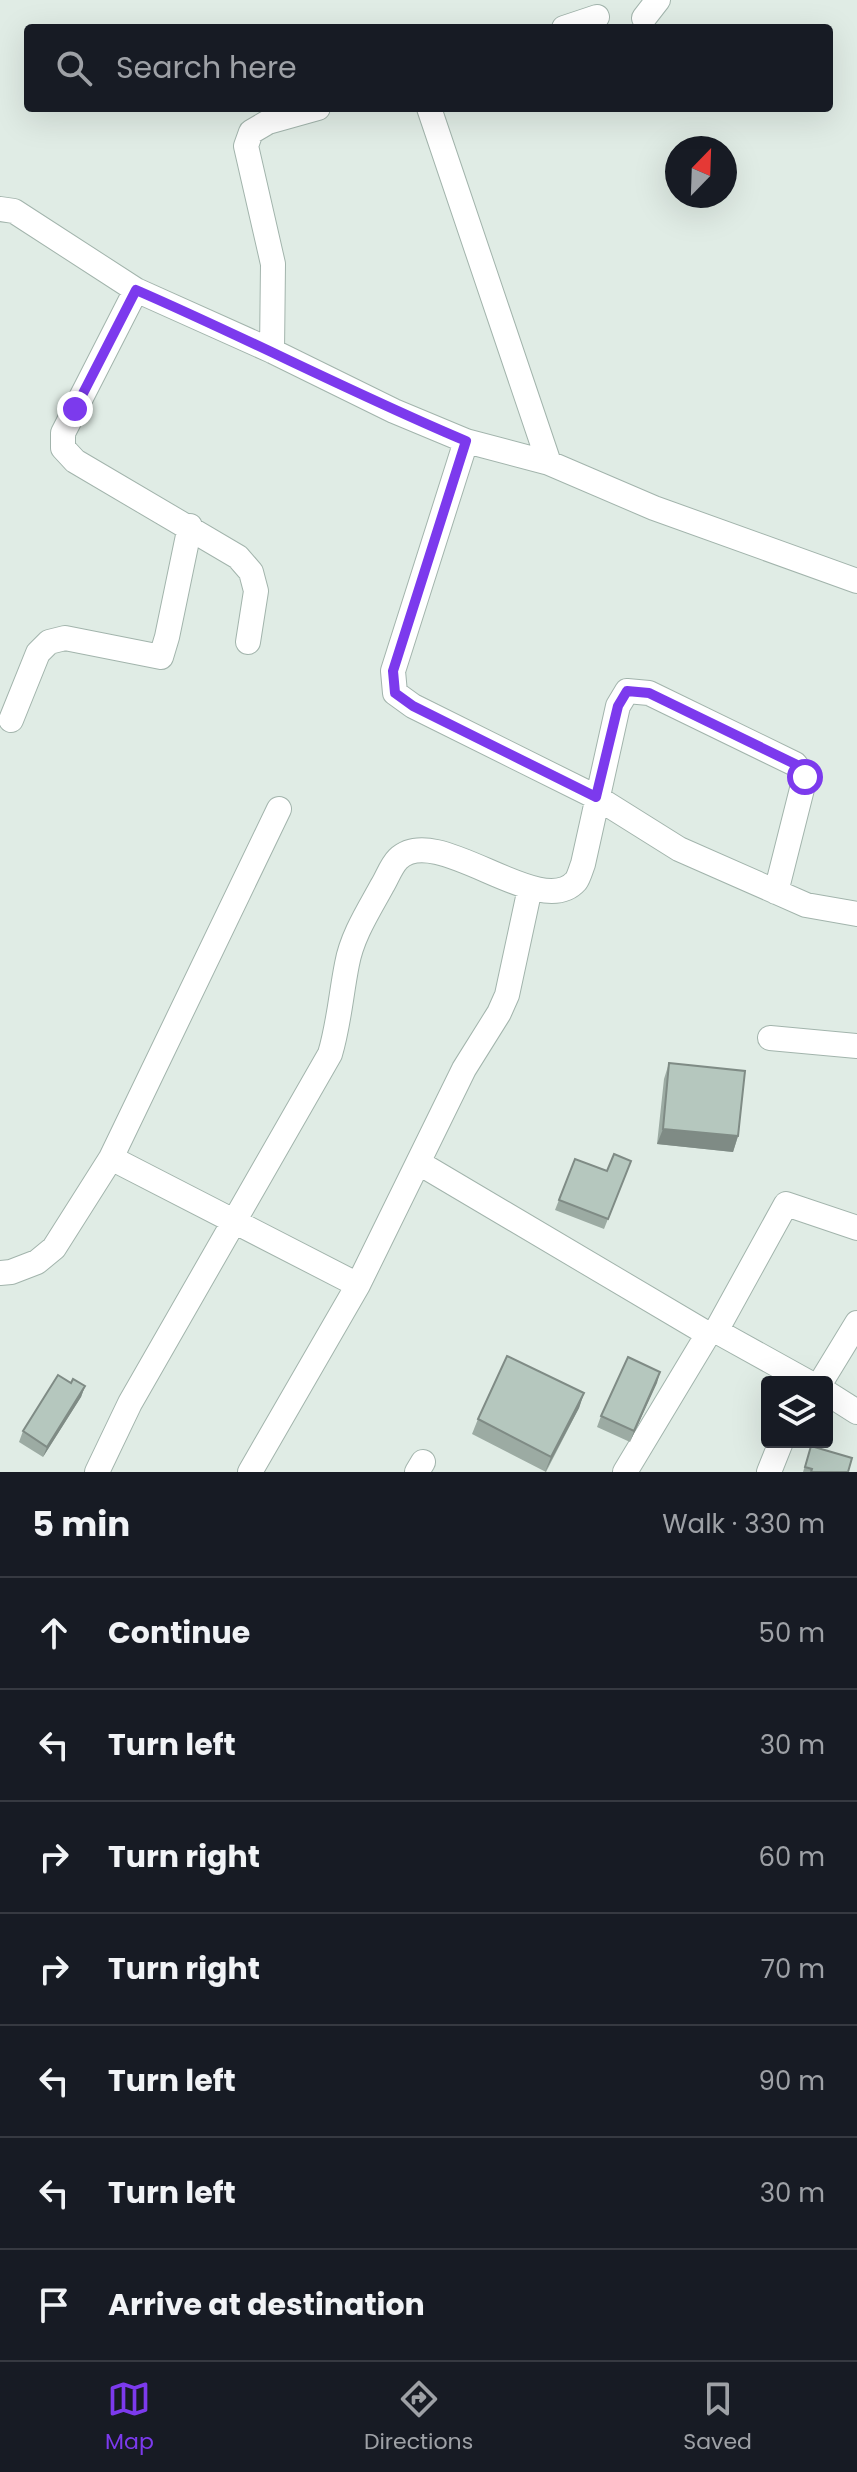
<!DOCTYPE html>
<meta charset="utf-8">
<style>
body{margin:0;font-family:Poppins,sans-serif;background:#20242c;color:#f1f3f6}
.controls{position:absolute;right:24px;bottom:24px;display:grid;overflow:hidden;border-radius:8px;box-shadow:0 8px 32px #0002}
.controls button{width:72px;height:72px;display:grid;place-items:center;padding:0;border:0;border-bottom:2px solid #363941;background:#171b24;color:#f1f3f6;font:40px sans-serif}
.compass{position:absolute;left:665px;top:136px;width:72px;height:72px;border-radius:50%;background:#171b24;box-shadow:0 8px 32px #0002;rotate:23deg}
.stop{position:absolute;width:24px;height:24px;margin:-18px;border:6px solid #7c3aed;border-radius:50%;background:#fff}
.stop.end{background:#7c3aed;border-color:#fff;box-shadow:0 2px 8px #0008}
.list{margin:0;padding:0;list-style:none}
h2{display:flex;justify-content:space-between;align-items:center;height:104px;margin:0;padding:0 32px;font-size:34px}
h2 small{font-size:26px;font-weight:400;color:#9ea1a6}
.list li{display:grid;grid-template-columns:52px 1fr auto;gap:24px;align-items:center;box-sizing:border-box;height:112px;padding:0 32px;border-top:2px solid #363941}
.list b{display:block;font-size:30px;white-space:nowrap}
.list em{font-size:26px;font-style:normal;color:#9ea1a6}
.icon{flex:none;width:44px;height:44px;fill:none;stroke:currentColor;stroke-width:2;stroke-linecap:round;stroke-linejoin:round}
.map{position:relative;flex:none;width:857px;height:1472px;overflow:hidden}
.search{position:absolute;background:#171b24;box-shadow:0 8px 32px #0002;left:24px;right:24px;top:24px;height:88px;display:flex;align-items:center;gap:20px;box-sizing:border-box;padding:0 28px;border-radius:8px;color:#9ea1a6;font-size:30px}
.sheet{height:888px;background:#171b24}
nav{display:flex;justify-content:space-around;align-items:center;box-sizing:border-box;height:112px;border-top:2px solid #363941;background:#171b24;font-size:22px;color:#9ea1a6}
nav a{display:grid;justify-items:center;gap:4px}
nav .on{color:#7c3aed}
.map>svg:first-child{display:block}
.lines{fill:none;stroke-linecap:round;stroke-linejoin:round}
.street-casing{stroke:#a2b4ac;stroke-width:26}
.street{stroke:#fff;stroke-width:24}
.wall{fill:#9caba3}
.shaded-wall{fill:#7f8b85}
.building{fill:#b5c7be;stroke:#7f8b85;stroke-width:2}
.route{stroke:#7c3aed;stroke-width:10}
</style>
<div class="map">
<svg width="857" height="1472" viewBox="0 0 857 1472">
<rect width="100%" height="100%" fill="#e0ece5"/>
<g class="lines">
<!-- street casing -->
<g class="street-casing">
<path id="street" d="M644 18 658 0
M564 28 597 17
M429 108 549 463
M0 209 14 211 136 290 272 351 394 411 466 441 549 463 654 508 857 581
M136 290 63 433V448L75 461 238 557 251 572 256 591 248 642
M272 351 273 264 246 146 251 132 268 122 318 108
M466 441 393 671 395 693 413 706 596 797 679 849 806 905 857 914
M11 720 38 653 49 642 65 638 161 657 167 637 190 526
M770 1038 857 1046
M111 1158 358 1285
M419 1163 708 1334 716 1331 808 1382
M0 1273 11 1272 37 1262 54 1248 111 1158 279 809
M716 1331 786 1204 857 1228
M821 1382 857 1323
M827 1393 857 1412
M97 1472 130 1403 330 1054C339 1024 341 994 347 964 352 936 369 910 382 886 387 878 391 866 398 859 437 821 540 922 576 881 579 877 581 869 583 864L618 706 627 691 649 693 795 764 805 777 776 892
M250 1472 358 1285 464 1069 499 1013 507 995 530 888
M417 1472 423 1462
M625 1472 708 1334
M769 1472 781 1442"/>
</g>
<!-- street -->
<use href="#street" class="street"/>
</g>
<!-- wall -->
<path class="wall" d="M669 1063 738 1136 733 1152 657 1144 664 1079Z
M575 1159 607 1171 631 1161 604 1229 555 1210Z
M660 1372 630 1442 597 1427 601 1416Z
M71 1383 85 1386 81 1397 43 1457 19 1442 23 1431Z
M584 1393 579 1408 546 1472 472 1434 478 1419Z
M811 1446 848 1472H803Z"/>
<!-- shaded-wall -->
<path class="shaded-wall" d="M663 1129 738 1136 733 1152 657 1144Z
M660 1372 657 1383 630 1442 634 1431Z
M85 1386 81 1397 43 1457 47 1447Z
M584 1393 579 1408 545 1472 551 1457Z"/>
<!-- building -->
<path class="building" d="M669 1063 745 1071 738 1136 663 1129Z
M614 1154 631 1161 608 1219 559 1200 575 1159 607 1171Z
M507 1356 584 1393 551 1457 478 1419Z
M628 1357 660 1372 634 1431 601 1416Z
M58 1375 71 1383 73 1379 85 1386 47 1447 23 1431Z
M811 1446 852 1458 848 1472H811L812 1469 805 1467Z"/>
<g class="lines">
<!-- route -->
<path class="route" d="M75 409 136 290C247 338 354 394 466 441L393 671 395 693 413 706 596 797 618 706 627 691 649 693 795 764 805 777"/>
</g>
</svg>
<div class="controls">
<button><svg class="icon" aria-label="layers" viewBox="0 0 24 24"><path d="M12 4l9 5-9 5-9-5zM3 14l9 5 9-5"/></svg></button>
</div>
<svg class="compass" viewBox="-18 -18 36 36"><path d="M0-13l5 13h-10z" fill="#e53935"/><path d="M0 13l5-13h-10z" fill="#9ea1a6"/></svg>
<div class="stop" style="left:805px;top:777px"></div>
<div class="stop end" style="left:75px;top:409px"></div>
<div class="search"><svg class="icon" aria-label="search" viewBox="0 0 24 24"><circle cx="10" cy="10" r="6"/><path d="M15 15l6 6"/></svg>Search here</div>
</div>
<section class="sheet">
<h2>5 min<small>Walk · 330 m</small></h2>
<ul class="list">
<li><svg class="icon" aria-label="ahead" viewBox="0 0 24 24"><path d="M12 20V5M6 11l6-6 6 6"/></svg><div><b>Continue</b></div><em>50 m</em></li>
<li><svg class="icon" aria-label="left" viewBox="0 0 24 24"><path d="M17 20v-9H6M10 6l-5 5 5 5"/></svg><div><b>Turn left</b></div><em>30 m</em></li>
<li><svg class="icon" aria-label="right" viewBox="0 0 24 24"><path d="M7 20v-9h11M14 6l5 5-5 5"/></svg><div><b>Turn right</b></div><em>60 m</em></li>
<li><svg class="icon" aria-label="right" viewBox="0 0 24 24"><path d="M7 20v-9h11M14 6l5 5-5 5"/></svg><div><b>Turn right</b></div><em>70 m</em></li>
<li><svg class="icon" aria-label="left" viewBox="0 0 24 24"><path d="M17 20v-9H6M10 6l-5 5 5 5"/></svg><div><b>Turn left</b></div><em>90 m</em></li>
<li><svg class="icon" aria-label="left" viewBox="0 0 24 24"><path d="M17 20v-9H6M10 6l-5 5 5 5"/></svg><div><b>Turn left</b></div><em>30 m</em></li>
<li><svg class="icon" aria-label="arrive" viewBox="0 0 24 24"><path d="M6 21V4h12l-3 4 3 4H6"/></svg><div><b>Arrive at destination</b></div></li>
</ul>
</section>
<nav>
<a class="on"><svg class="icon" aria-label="map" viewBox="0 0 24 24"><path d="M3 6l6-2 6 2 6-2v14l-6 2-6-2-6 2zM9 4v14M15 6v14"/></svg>Map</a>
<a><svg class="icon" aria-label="directions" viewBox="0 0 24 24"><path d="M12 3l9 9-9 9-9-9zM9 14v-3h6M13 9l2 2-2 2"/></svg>Directions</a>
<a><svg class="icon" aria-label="saved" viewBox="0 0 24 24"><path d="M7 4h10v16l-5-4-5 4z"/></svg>Saved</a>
</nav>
